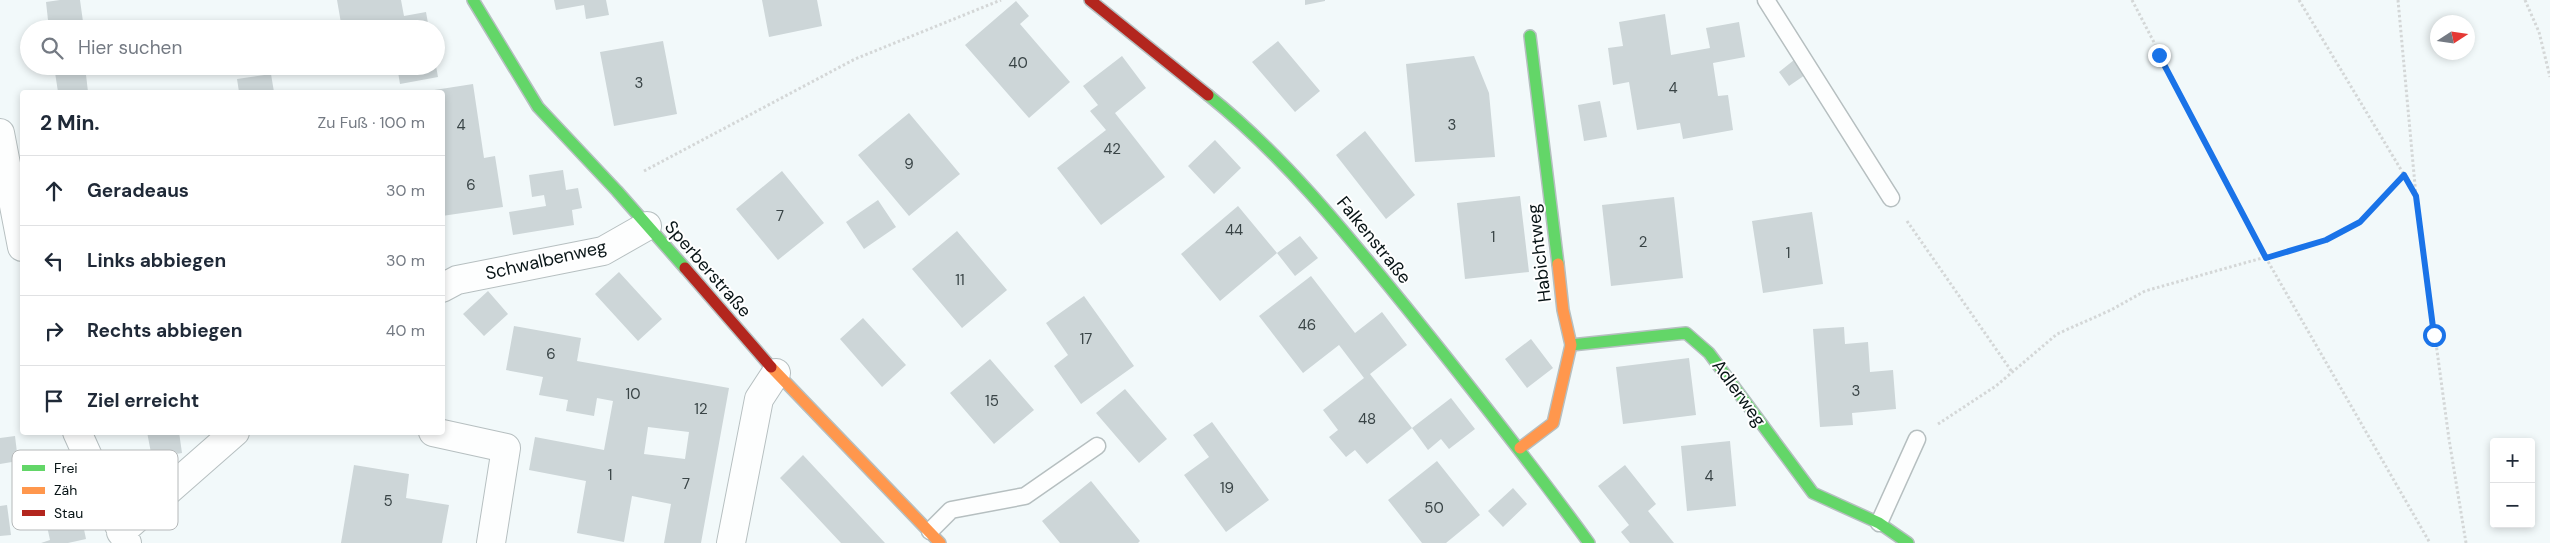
<!DOCTYPE html>
<html lang="de">
<meta charset="utf-8">
<style>
body{margin:0;font-family:"DM Sans",sans-serif;background:#f2f2f3;color:#1f2937}
.controls{position:absolute;right:15px;bottom:15px;display:grid;overflow:hidden;border-radius:5px;box-shadow:0 2px 8px #0003}
.controls button{width:45px;height:45px;display:grid;place-items:center;padding:0;border:0;border-bottom:1px solid #e0e1e3;background:#fff;color:#1f2937;font:25px sans-serif}
.compass{position:absolute;left:2430px;top:15px;width:45px;height:45px;border-radius:50%;background:#fff;box-shadow:0 2px 8px #0003;rotate:78deg}
.stop{position:absolute;width:15px;height:15px;margin:-11px;border:4px solid #1a73e8;border-radius:50%;background:#fff}
.stop.end{background:#1a73e8;border-color:#fff;box-shadow:0 1px 5px #0008}
.list{margin:0;padding:0;list-style:none}
h2{display:flex;justify-content:space-between;align-items:center;height:65px;margin:0;padding:0 20px;font-size:21px}
h2 small{font-size:16px;font-weight:400;color:#747a83}
.list li{display:grid;grid-template-columns:32px 1fr auto;gap:15px;align-items:center;box-sizing:border-box;height:70px;padding:0 20px;border-top:1px solid #e0e1e3}
.list b{display:block;font-size:19px;white-space:nowrap}
.list em{font-size:16px;font-style:normal;color:#747a83}
.icon{flex:none;width:28px;height:28px;fill:none;stroke:currentColor;stroke-width:2;stroke-linecap:round;stroke-linejoin:round}
.map{position:relative;flex:none;width:2550px;height:543px;overflow:hidden}
.search{position:absolute;background:#fff;box-shadow:0 2px 8px #0003;left:20px;top:20px;width:425px;height:55px;display:flex;align-items:center;gap:12px;box-sizing:border-box;padding:0 18px;border-radius:28px;color:#747a83;font-size:19px}
.panel{position:absolute;background:#fff;box-shadow:0 2px 8px #0003;left:20px;top:90px;width:425px;height:345px;border-radius:5px}
.map>svg:first-child{display:block}
.building{fill:#cdd6d8;fill-rule:evenodd}
.lines{fill:none;stroke-linecap:round;stroke-linejoin:round}
.lane-casing{stroke:#b6bfc0;stroke-width:19}
.street-casing{stroke:#b6bfc0;stroke-width:30}
.fast-casing{stroke:#b6bfc0;stroke-width:14}
.slow-casing{stroke:#b6bfc0;stroke-width:14}
.jam-casing{stroke:#b6bfc0;stroke-width:14}
.path{stroke:#d4d7d7;stroke-width:3;stroke-dasharray:2.5 2.5;stroke-linecap:butt}
.lane{stroke:#fdfefe;stroke-width:16}
.street{stroke:#fdfefe;stroke-width:28}
.fast{stroke:#63d668;stroke-width:11}
.slow{stroke:#ff974d;stroke-width:11}
.jam{stroke:#b3261e;stroke-width:11}
.route{stroke:#1a73e8;stroke-width:6}
.labels{text-anchor:middle;stroke-width:4;stroke-linejoin:round;paint-order:stroke}
.number-label{font-size:15px;fill:#394446}
.street-label{font-size:18px;fill:#081416;stroke:#fff}
.key{fill:#fff;stroke:#b5b8b9;stroke-width:1}
.key-label{font-size:14px;fill:#081416}
</style>
<div class="map">
<svg width="2550" height="543" viewBox="0 0 2550 543">
<rect width="100%" height="100%" fill="#f2f9fa"/>
<!-- building -->
<path class="building" d="M60 0H80L84 29H49L46 2Z
M337 0H401L404 16 426 12 429 29H342Z
M554 0H606L609 15 586 19 584 5 556 10Z
M762 0H817L822 26 769 37Z
M1305 0H1325V1L1305 5Z
M1016 1 1029 16 1020 24 1070 82 1029 118 965 45Z
M1665 14 1671 55 1710 48 1706 28 1739 22 1745 57 1713 63 1718 96 1728 95 1733 130 1683 139 1680 123 1637 130 1629 82 1613 85 1608 48 1623 46 1619 22Z
M663 41 677 114 614 126 600 52Z
M1278 41 1320 91 1295 112 1252 62Z
M1122 56 1146 88 1115 113 1165 177 1101 225 1057 168 1106 130 1090 111 1098 105 1083 86Z
M1474 56 1489 93 1495 157 1415 162 1406 64Z
M1794 60 1805 75 1789 86 1779 72Z
M54 66H85L88 92H58Z
M397 66H436L438 77 400 84Z
M271 74 274 92H239L237 79Z
M473 84 484 158 495 156 503 207 442 216V92L428 91Z
M1600 101 1607 137 1584 141 1578 105Z
M909 113 960 174 909 216 858 155Z
M1365 131 1415 195 1386 219 1336 155Z
M1215 140 1241 168 1214 194 1188 166Z
M563 170 566 190 578 188 582 208 572 210 574 225 513 235 509 212 546 206 544 195 532 197 529 175Z
M782 171 824 223 778 260 736 209Z
M1520 196 1529 272 1465 279 1457 203Z
M1674 197 1683 278 1611 286 1602 205Z
M878 200 896 227 864 249 846 222Z
M1238 206 1277 253 1220 301 1181 254Z
M1812 212 1823 284 1763 293 1752 221Z
M957 231 1007 290 962 328 912 269Z
M1300 236 1318 258 1295 276 1277 253Z
M619 272 662 319 638 341 595 294Z
M1311 276 1355 333 1382 312 1407 345 1370 374 1412 428 1451 398 1475 429 1449 449 1441 439 1428 450 1412 428 1367 464 1355 450 1346 457 1329 437 1338 430 1323 410 1364 378 1339 345 1303 373 1259 316Z
M488 291 508 314 484 336 463 314Z
M1084 296 1134 366 1081 404 1054 366 1068 355 1046 323Z
M863 318 906 365 882 387 840 339Z
M514 326 581 338 577 361 729 388 701 543H664L671 504 632 496 624 542 577 533 586 481 529 470 535 437 604 450 613 401 597 398 594 416 566 411 568 400 539 395 543 377 506 370ZM648 427 689 432 685 459 644 454Z
M1844 327 1845 344 1868 342 1870 372 1893 370 1896 409 1852 413 1853 425 1820 427 1813 329Z
M1531 339 1553 368 1527 388 1505 359Z
M1689 358 1696 415 1623 424 1616 367Z
M990 359 1034 410 994 444 950 393Z
M1125 389 1167 439 1139 463 1096 413Z
M1212 422 1269 500 1226 532 1184 475 1209 457 1193 435Z
M147 432H179L182 453 152 458Z
M15 436 18 461 0 464V438Z
M1730 441 1736 506 1687 511 1681 446Z
M803 455 885 543H841L780 478Z
M1437 461 1480 515 1446 543H1422L1388 500Z
M354 465 409 474 406 498 449 505 442 543H341Z
M1625 465 1656 504 1648 511 1674 543H1630L1621 532 1629 525 1598 486Z
M1091 481 1140 541 1138 543H1060L1042 521Z
M1513 488 1527 504 1503 527 1488 511Z
M7 505 11 535 0 536V506Z
M80 510 86 539 68 543H41L50 540 47 526 65 522 64 513Z"/>
<g class="lines">
<!-- lane casing -->
<g class="lane-casing">
<path id="lane" d="M1766 0 1891 198
M1879 523 1917 439
M930 531 951 510 1025 496 1097 446"/>
</g>
<!-- street casing -->
<g class="street-casing">
<path id="street" d="M0 133 22 247
M442 288 457 280 603 251 647 226
M77 432 127 543
M433 432 506 448 491 543
M121 532 235 432
M731 543 759 399 776 373"/>
</g>
<!-- fast casing -->
<g class="fast-casing">
<path id="fast" d="M473 0 538 107 617 191 685 268
M1530 36 1558 264
M1208 95C1284 156 1345 232 1406 307 1469 385 1530 462 1589 543
M1571 345 1686 333 1709 353 1813 493 1879 523 1908 543"/>
</g>
<!-- slow casing -->
<g class="slow-casing">
<path id="slow" d="M771 367 940 543
M1520 448 1553 423 1571 345 1563 310 1558 264"/>
</g>
<!-- jam casing -->
<g class="jam-casing">
<path id="jam" d="M1090 0 1208 95
M685 268 771 367"/>
</g>
<!-- path -->
<path class="path" d="M2132 0 2266 258 2430 543
M2299 0 2415 193
M2398 0 2416 196 2449 439 2466 543
M2525 0 2539 32 2550 77
M644 171 855 59 1001 0
M1907 221 2012 372
M1938 424 1996 386 2057 334 2111 310 2145 291 2326 240 2360 222 2404 175"/>
<!-- lane -->
<use href="#lane" class="lane"/>
<!-- street -->
<use href="#street" class="street"/>
<!-- fast -->
<use href="#fast" class="fast"/>
<!-- slow -->
<use href="#slow" class="slow"/>
<!-- jam -->
<use href="#jam" class="jam"/>
</g>
<g class="lines">
<!-- route -->
<path class="route" d="M2159 55 2266 258 2326 240 2360 222 2404 175 2416 196 2434 335"/>
</g>
<g class="labels">
<!-- number labels -->
<g class="number-label">
<text x="1018" y="68">40</text>
<text x="639" y="88">3</text>
<text x="1673" y="93">4</text>
<text x="461" y="130">4</text>
<text x="1452" y="130">3</text>
<text x="1112" y="154">42</text>
<text x="909" y="169">9</text>
<text x="471" y="190">6</text>
<text x="780" y="221">7</text>
<text x="1234" y="235">44</text>
<text x="1493" y="242">1</text>
<text x="1643" y="247">2</text>
<text x="1788" y="258">1</text>
<text x="960" y="285">11</text>
<text x="1307" y="330">46</text>
<text x="1086" y="344">17</text>
<text x="551" y="359">6</text>
<text x="1856" y="396">3</text>
<text x="633" y="399">10</text>
<text x="992" y="406">15</text>
<text x="701" y="414">12</text>
<text x="1367" y="424">48</text>
<text x="610" y="480">1</text>
<text x="1709" y="481">4</text>
<text x="686" y="489">7</text>
<text x="1227" y="493">19</text>
<text x="388" y="506">5</text>
<text x="1434" y="513">50</text>
</g>
<!-- street labels -->
<g class="street-label">
<text transform="translate(1374 240) rotate(51)" y="6">Falkenstraße</text>
<text transform="translate(1539 253) rotate(-97)" y="6">Habichtweg</text>
<text transform="translate(546 260) rotate(-13)" y="6">Schwalbenweg</text>
<text transform="translate(708 269) rotate(49)" y="6">Sperberstraße</text>
<text transform="translate(1739 393) rotate(54)" y="6">Adlerweg</text>
</g>
</g>
<!-- legend -->
<rect x="12" y="450" width="166" height="80" rx="8" class="key"/>
<rect x="22" y="465" width="23" height="6" fill="#63d668"/>
<rect x="22" y="487" width="23" height="7" fill="#ff974d"/>
<rect x="22" y="510" width="23" height="6" fill="#b3261e"/>
<g class="key-label">
<text x="54" y="473">Frei</text>
<text x="54" y="495">Zäh</text>
<text x="54" y="518">Stau</text>
</g>
</svg>
<div class="controls">
<button>+</button>
<button>−</button>
</div>
<svg class="compass" viewBox="-18 -18 36 36"><path d="M0-13l5 13h-10z" fill="#e53935"/><path d="M0 13l5-13h-10z" fill="#747a83"/></svg>
<div class="stop" style="left:2434px;top:335px"></div>
<div class="stop end" style="left:2159px;top:55px"></div>
<div class="search"><svg class="icon" aria-label="search" viewBox="0 0 24 24"><circle cx="10" cy="10" r="6"/><path d="M15 15l6 6"/></svg>Hier suchen</div>
<section class="panel">
<h2>2 Min.<small>Zu Fuß · 100 m</small></h2>
<ul class="list">
<li><svg class="icon" aria-label="ahead" viewBox="0 0 24 24"><path d="M12 20V5M6 11l6-6 6 6"/></svg><div><b>Geradeaus</b></div><em>30 m</em></li>
<li><svg class="icon" aria-label="left" viewBox="0 0 24 24"><path d="M17 20v-9H6M10 6l-5 5 5 5"/></svg><div><b>Links abbiegen</b></div><em>30 m</em></li>
<li><svg class="icon" aria-label="right" viewBox="0 0 24 24"><path d="M7 20v-9h11M14 6l5 5-5 5"/></svg><div><b>Rechts abbiegen</b></div><em>40 m</em></li>
<li><svg class="icon" aria-label="arrive" viewBox="0 0 24 24"><path d="M6 21V4h12l-3 4 3 4H6"/></svg><div><b>Ziel erreicht</b></div></li>
</ul>
</section>
</div>
